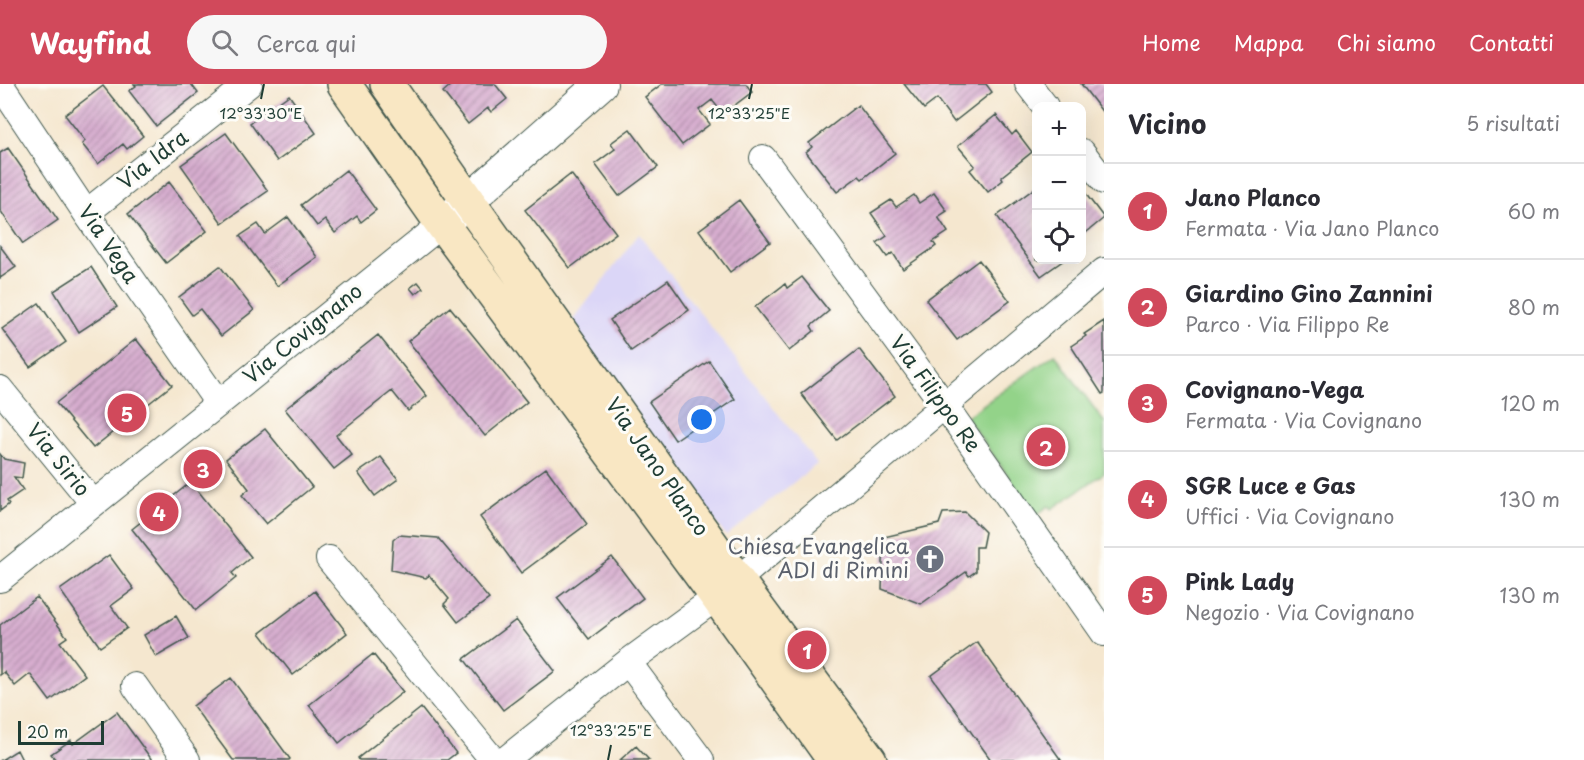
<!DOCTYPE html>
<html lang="it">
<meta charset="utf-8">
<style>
body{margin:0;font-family:"Playpen Sans",sans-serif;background:#f7f7f7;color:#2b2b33}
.controls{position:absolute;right:18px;top:18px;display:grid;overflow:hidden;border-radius:12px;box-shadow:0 6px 24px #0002}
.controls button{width:54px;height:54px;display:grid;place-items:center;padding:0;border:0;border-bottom:2px solid #e1e1e2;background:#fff;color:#2b2b33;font:30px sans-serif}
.scale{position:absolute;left:18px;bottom:15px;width:86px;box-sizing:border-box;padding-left:6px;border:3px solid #1f3d34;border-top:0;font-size:16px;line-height:21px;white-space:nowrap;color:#1f3d34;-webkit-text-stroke:4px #fdfcf7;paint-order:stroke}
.you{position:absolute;left:702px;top:336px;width:21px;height:21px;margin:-15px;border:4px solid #fff;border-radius:50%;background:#1a73e8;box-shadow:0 0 0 9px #1a73e833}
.badge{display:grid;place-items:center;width:39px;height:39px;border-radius:50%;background:#d1495b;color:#fff;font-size:20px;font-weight:700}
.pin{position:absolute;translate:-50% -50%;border:3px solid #fff;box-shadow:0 2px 6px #0006}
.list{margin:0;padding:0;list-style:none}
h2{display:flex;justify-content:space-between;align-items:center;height:78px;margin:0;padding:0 24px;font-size:26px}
h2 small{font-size:20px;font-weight:400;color:#7c7c81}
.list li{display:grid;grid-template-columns:39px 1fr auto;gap:18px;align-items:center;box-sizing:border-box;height:96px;padding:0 24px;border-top:2px solid #e1e1e2}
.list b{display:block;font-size:22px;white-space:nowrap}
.list p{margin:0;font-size:20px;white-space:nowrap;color:#7c7c81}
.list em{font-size:20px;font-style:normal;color:#7c7c81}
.icon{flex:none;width:33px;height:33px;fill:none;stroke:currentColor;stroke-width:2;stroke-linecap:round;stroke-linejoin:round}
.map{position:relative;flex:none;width:1104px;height:676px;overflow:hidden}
header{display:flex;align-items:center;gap:36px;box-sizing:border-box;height:84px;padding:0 30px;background:#d1495b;color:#fff}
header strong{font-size:28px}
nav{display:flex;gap:33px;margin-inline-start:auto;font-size:21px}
.search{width:420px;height:54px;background:#f7f7f7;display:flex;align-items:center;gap:15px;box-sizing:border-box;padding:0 21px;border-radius:33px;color:#7c7c81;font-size:22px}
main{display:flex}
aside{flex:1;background:#fff}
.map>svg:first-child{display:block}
.built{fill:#dbd6f7}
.green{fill:#93d389;stroke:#59885e;stroke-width:1.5}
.building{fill:url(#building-hatch)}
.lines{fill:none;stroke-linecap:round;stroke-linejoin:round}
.minor-casing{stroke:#3f564b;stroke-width:28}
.tertiary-casing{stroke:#3f564b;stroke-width:34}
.secondary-casing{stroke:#3f564b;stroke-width:36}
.minor{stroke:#fff;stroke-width:26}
.tertiary{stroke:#fff;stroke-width:32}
.secondary{stroke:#f9e7c3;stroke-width:33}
.ticks{fill:none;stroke:#1f3d34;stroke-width:2}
.labels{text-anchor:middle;stroke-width:6;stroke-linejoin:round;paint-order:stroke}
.street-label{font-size:21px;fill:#1f3d34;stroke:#fdfcf7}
.worship-label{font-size:21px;fill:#5b616d;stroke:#fdfcf7;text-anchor:end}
.ticks-label{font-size:15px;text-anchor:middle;fill:#1f3d34;stroke:#fdfcf7;stroke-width:6;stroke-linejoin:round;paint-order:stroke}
</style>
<header>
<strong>Wayfind</strong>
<div class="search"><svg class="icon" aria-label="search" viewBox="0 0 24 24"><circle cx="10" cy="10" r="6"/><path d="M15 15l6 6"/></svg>Cerca qui</div>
<nav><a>Home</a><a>Mappa</a><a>Chi siamo</a><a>Contatti</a></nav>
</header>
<main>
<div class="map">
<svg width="1104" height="676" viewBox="0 0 1104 676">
<defs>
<pattern id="building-hatch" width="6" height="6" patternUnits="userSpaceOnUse" patternTransform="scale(1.5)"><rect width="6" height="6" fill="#d7adcf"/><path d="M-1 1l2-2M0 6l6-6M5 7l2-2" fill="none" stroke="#ae8ea9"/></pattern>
</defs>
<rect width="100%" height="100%" fill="#fdfcf7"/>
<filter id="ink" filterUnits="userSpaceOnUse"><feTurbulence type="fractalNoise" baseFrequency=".0167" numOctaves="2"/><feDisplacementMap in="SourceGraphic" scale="12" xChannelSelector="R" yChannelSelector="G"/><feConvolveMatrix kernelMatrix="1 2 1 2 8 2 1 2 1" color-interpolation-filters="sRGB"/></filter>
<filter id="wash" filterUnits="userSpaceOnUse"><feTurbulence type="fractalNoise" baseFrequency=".008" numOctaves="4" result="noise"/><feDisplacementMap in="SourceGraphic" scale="24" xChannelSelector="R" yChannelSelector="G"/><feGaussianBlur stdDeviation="1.35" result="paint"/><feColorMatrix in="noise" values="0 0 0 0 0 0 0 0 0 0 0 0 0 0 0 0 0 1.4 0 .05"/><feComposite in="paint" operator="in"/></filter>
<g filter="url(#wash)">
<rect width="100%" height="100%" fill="#f5e7cf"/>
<!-- built -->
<path class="built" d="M639 150 817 380 726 452 570 240Z"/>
<!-- green -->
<path class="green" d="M1055 270 1104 338V389L1052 425 1049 422 1036 431 966 333Z"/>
<g id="blocks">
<!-- building -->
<path class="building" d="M134 0H191L198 9 156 42 129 7 136 2Z
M452 0H495L507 15 491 28 488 24 468 40 443 8Z
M662 0H746L752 8 723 30 712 16 699 26 710 40 682 61 645 13Z
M904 0H986L992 8 954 38 937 15 924 25Z
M1081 0H1104V30Z
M103 2 143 52 127 65 123 60 98 80 82 60 85 57 65 31Z
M289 11 316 49 277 77 250 39Z
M858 21 895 69 862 95 859 92 837 108 806 68 812 63 809 59Z
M996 31 1012 51 1016 47 1032 68 1001 93 1003 96 988 108 970 86 975 82 958 62Z
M630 45 658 83 619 112 595 80 615 65 611 59Z
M226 49 268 107 222 139 181 81Z
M8 64 58 136 23 160 0 126V69Z
M346 86 376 126 361 138 357 132 335 149 325 136 317 142 301 121Z
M571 90 616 149 570 184 525 126Z
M169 98 207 147 166 179 128 130Z
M1035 104 1036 106V176H1064L1041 192 997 132Z
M1082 105 1104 134 1082 152Z
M934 109 947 127 938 133 948 148 933 158 936 162 903 185 893 169 887 173 877 159 887 152 871 129 891 116 896 123 914 111 919 119Z
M739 116 770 158 730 188 699 146Z
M288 133 317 173 277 202 240 152 258 140 265 150Z
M0 162 16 183 0 194Z
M979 176 1010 217 957 256 926 216Z
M220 182 254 226 221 252 200 225 192 231 179 213Z
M91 183 117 223 79 248 54 207Z
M802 193 829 227 811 242 814 247 789 267 755 223 785 200 787 204Z
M668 196 689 226 631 267 610 236Z
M418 198 423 204 415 210 410 204Z
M39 219 66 258 30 283 2 245Z
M450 223 527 318 485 352 408 257Z
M1104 237V309L1102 310 1071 262 1086 252 1084 250Z
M378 251 427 312 408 327 392 307 336 351 352 371 334 385 285 325Z
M136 255 172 301 93 364 56 319Z
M859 265 895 312 837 356 801 310Z
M709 277 735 315 675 356 649 318Z
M265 345 312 403 266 440 242 411 249 405 226 375Z
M0 370 4 375 24 379 22 394 14 393 23 406 7 417 9 420 0 427Z
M381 373 398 395 375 412 358 389Z
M546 384 587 440 521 489 480 433Z
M191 398 251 473 232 489 236 494 196 526 132 445Z
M965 428 985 448 982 463H976V487L969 492 966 488 921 520 882 505 884 453 939 440 943 429Z
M399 451 438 454 489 515 458 538 444 520 449 515 429 491 426 494 391 486 393 456Z
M109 471 134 505 111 522 127 544 100 563 60 506Z
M612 473 643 514 589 555 557 514Z
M315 507 347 549 293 591 260 549Z
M37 513 67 553 60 558 85 591 50 617 30 590 15 602 4 588 0 591V541Z
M176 532 189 554 156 573 144 551Z
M516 536 555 587 503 626 464 575Z
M977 558 1061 676H991L931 592Z
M373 570 403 608 339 659 309 621Z
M231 594 290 675 289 676H233L193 622Z
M421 624 456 669 447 676H359L358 674Z
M117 628 152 676H56L51 670 71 656 73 660Z
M636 662 649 676H620Z
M17 666 22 676H1Z"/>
</g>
</g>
<g filter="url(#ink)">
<use href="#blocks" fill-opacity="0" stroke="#3f564b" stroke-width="1.5"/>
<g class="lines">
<!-- minor casing -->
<g class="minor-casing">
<path id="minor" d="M0 0 86 129 218 319
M1028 0 1045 22
M1082 68 1104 97
M763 74 945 322 1104 549
M86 129 249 0
M0 305 93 419
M329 475 493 676
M0 495 442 140
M737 496 1104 187
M628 578 701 676
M135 602 187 676
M505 676 628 578 717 513"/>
</g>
<!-- tertiary casing -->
<g class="tertiary-casing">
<path id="tertiary" d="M442 140 601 0"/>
</g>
<!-- secondary casing -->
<g class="secondary-casing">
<path id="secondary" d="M344 0 442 140 717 513 834 676
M387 0 468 117 737 496 870 676"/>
</g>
<!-- minor -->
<use href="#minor" class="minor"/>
<!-- tertiary -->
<use href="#tertiary" class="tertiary"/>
<!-- secondary -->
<use href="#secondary" class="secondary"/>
</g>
</g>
<!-- ticks -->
<path class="ticks" d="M261 15 264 0M749 15 752 0M608 676 611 661"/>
<!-- icons -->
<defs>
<g id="church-disc" transform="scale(1.5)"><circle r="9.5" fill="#6b7280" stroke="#fdfcf7"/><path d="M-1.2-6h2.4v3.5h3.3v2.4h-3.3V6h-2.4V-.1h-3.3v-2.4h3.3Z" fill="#fff"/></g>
</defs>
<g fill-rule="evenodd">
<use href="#church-disc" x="930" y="475"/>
</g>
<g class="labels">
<!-- street labels -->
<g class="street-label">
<text transform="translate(153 76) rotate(-38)" y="7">Via Idra</text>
<text transform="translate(108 160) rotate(56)" y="7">Via Vega</text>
<text transform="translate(303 250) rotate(-39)" y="7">Via Covignano</text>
<text transform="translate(935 310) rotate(54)" y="7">Via Filippo Re</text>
<text transform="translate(58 376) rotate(51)" y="7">Via Sirio</text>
<text transform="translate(657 383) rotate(55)" y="7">Via Jano Planco</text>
</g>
<!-- worship labels -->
<g class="worship-label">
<text x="909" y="470">Chiesa Evangelica<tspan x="909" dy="24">ADI di Rimini</tspan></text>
</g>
</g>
<g class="ticks-label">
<text x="261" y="35">12°33'30"E</text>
<text x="749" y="35">12°33'25"E</text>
<text x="611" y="652">12°33'25"E</text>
</g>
</svg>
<div class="controls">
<button>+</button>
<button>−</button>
<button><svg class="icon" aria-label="locate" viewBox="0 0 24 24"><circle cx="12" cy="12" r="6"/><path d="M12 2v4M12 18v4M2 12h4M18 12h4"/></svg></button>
</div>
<div class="scale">20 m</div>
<div class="you"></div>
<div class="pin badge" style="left:807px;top:566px">1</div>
<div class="pin badge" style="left:1046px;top:363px">2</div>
<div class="pin badge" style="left:203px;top:385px">3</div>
<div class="pin badge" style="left:159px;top:428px">4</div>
<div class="pin badge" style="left:127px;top:329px">5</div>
</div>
<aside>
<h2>Vicino<small>5 risultati</small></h2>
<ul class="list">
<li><span class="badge">1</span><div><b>Jano Planco</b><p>Fermata · Via Jano Planco</p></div><em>60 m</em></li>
<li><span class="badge">2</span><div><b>Giardino Gino Zannini</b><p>Parco · Via Filippo Re</p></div><em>80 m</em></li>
<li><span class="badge">3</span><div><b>Covignano-Vega</b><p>Fermata · Via Covignano</p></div><em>120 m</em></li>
<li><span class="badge">4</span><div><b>SGR Luce e Gas</b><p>Uffici · Via Covignano</p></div><em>130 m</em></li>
<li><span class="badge">5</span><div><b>Pink Lady</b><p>Negozio · Via Covignano</p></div><em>130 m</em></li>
</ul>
</aside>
</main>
